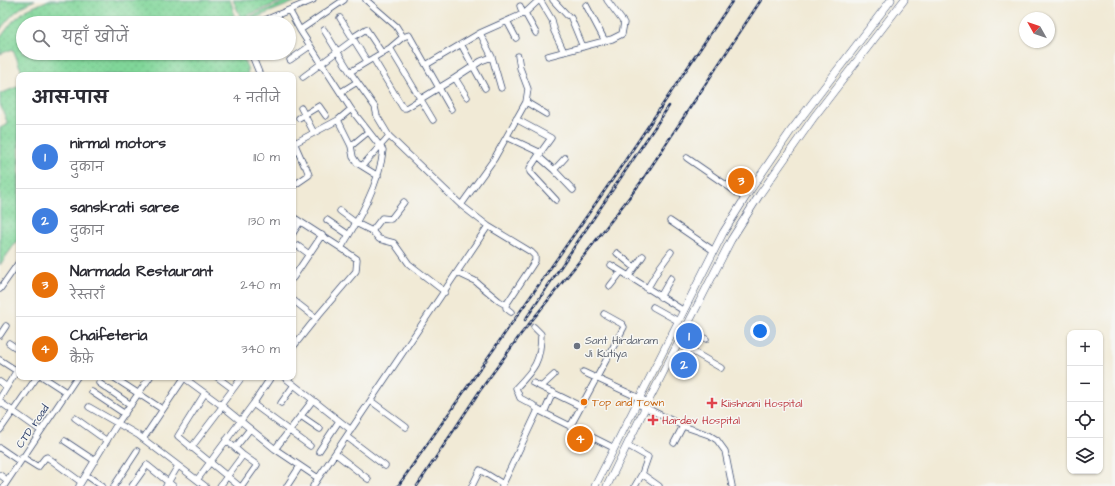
<!DOCTYPE html>
<html lang="hi">
<meta charset="utf-8">
<style>
body{margin:0;font-family:"Architects Daughter","Playpen Sans Deva",sans-serif;background:#f7f7f7;color:#2b2b33}
.controls{position:absolute;right:12px;bottom:12px;display:grid;overflow:hidden;border-radius:8px;box-shadow:0 1px 3px #0004}
.controls button{width:36px;height:36px;display:grid;place-items:center;padding:0;border:0;border-bottom:1px solid #e1e1e2;background:#fff;color:#2b2b33;font:20px sans-serif}
.compass{position:absolute;left:1019px;top:12px;width:36px;height:36px;border-radius:50%;background:#fff;box-shadow:0 1px 3px #0004;rotate:310deg}
.you{position:absolute;left:760px;top:331px;width:14px;height:14px;margin:-10px;border:3px solid #fff;border-radius:50%;background:#1a73e8;box-shadow:0 0 0 6px #1a73e833}
.badge{display:grid;place-items:center;width:26px;height:26px;border-radius:50%;background:#b5179e;color:#fff;font-size:13px;font-weight:700}
.pin{position:absolute;translate:-50% -50%;border:2px solid #fff;box-shadow:0 1px 4px #0006}
.list{margin:0;padding:0;list-style:none}
h2{display:flex;justify-content:space-between;align-items:center;height:52px;margin:0;padding:0 16px;font-size:17px}
h2 small{font-size:13px;font-weight:400;color:#7c7c81}
.list li{display:grid;grid-template-columns:26px 1fr auto;gap:12px;align-items:center;box-sizing:border-box;height:64px;padding:0 16px;border-top:1px solid #e1e1e2}
.list b{display:block;font-size:15px;white-space:nowrap}
.list p{margin:0;font-size:13px;white-space:nowrap;color:#7c7c81}
.list em{font-size:13px;font-style:normal;color:#7c7c81}
.icon{flex:none;width:22px;height:22px;fill:none;stroke:currentColor;stroke-width:2;stroke-linecap:round;stroke-linejoin:round}
.map{position:relative;flex:none;width:1115px;height:486px;overflow:hidden}
.search{position:absolute;background:#fff;box-shadow:0 1px 3px #0004;left:16px;top:16px;width:280px;height:44px;display:flex;align-items:center;gap:10px;box-sizing:border-box;padding:0 14px;border-radius:22px;color:#7c7c81;font-size:15px}
.panel{position:absolute;background:#fff;box-shadow:0 1px 3px #0004;left:16px;top:72px;width:280px;height:308px;border-radius:8px}
.map>svg:first-child{display:block}
.grass{fill:url(#grass-dots);stroke:#4e827c}
.lines{fill:none;stroke-linecap:round;stroke-linejoin:round}
.minor-casing{stroke:#3b4b70;stroke-width:7}
.major-casing{stroke:#3b4b70;stroke-width:8}
.minor{stroke:#fff;stroke-width:5.5}
.major{stroke:#fff;stroke-width:7}
.rail-casing{stroke:#1b2f5e;stroke-width:2.5}
.rail{stroke:#f6f6f2;stroke-width:1;stroke-dasharray:3;stroke-linecap:butt}
.worship-dot{fill:#6b7280;stroke:#f6f6f2;stroke-width:1.5}
.food-dot{fill:#e8710a;stroke:#f6f6f2;stroke-width:1.5}
.health-dot{fill:#e0444e;stroke:#f6f6f2;stroke-width:1.5}
.labels{text-anchor:middle;stroke-width:3;stroke-linejoin:round;paint-order:stroke}
.worship-label{font-size:11px;fill:#5b616d;stroke:#f6f6f2;text-anchor:start}
.food-label{font-size:11px;fill:#c56008;stroke:#f6f6f2;text-anchor:start}
.health-label{font-size:11px;fill:#be3a42;stroke:#f6f6f2;text-anchor:start}
.street-label{font-size:11px;fill:#1b2f5e;stroke:#f6f6f2}
</style>
<div class="map">
<svg width="1115" height="486" viewBox="0 0 1115 486">
<defs>
<pattern id="grass-dots" width="8" height="8" patternUnits="userSpaceOnUse"><rect width="8" height="8" fill="#80d699"/><path d="M2 2h.1M6 6h.1" fill="none" stroke="#6eb886" stroke-width="1.8" stroke-linecap="round"/></pattern>
</defs>
<rect width="100%" height="100%" fill="#f6f6f2"/>
<filter id="ink" filterUnits="userSpaceOnUse"><feTurbulence type="fractalNoise" baseFrequency=".025" numOctaves="2"/><feDisplacementMap in="SourceGraphic" scale="8" xChannelSelector="R" yChannelSelector="G"/><feConvolveMatrix kernelMatrix="1 2 1 2 8 2 1 2 1" color-interpolation-filters="sRGB"/></filter>
<filter id="wash" filterUnits="userSpaceOnUse"><feTurbulence type="fractalNoise" baseFrequency=".012" numOctaves="4" result="noise"/><feDisplacementMap in="SourceGraphic" scale="16" xChannelSelector="R" yChannelSelector="G"/><feGaussianBlur stdDeviation="0.9" result="paint"/><feColorMatrix in="noise" values="0 0 0 0 0 0 0 0 0 0 0 0 0 0 0 0 0 1.4 0 .05"/><feComposite in="paint" operator="in"/></filter>
<g filter="url(#wash)">
<rect width="100%" height="100%" fill="#f1ead6"/>
<!-- grass -->
<path class="grass" d="M0 0H35C20 6 9 17 0 30Z
M49 0H230C233 7 234 13 234 21L231 23H23V53H241L248 70 247 75H23L13 49 0 54V38L13 21 26 10Z
M233 0H284L241 18Z
M289 0H299L243 23H235Z
M19 86V238L0 265V128L8 124 0 104V94Z"/>
</g>
<g filter="url(#ink)">
<g class="lines">
<!-- minor casing -->
<g class="minor-casing">
<path id="minor" d="M366 0 396 26 403 37
M540 0 552 20 554 28
M553 0 567 15
M586 5 605 41
M520 6 523 14
M289 10 300 30 351 109 383 150C380 183 359 219 341 248
M525 13 536 33
M340 18 367 61
M571 18 583 47
M507 21 516 38
M258 23 313 0
M300 30 344 0
M324 30 350 72 375 107 377 116 389 136 461 205 488 226 531 252 535 256V261L506 305V308L511 312
M554 31 564 52
M480 33 492 57 501 88
M352 38 366 29 382 53
M461 44 485 88
M390 48 433 120
M251 53 260 75
M548 56 612 39 622 34 624 23 607 0
M373 58 403 108H406L455 78 481 61 492 57
M290 60 310 46
M426 65 451 109
M350 72 390 48 403 37 409 35 426 65 480 33 525 13 539 0
M303 77 353 40
M455 78 467 97
M341 92 357 82
M526 102 546 114
M301 108 314 133
M299 118 319 106 326 116
M516 119 551 138 538 156 554 170 573 190
M338 120 351 146 353 157 357 163 378 176
M507 137 541 153
M293 140 304 165
M293 144 338 120 351 109
M351 146 368 132
M538 156 530 168V172L556 200
M687 158 745 198
M362 166 389 136
M554 170 565 158
M293 186 309 175 306 167
M461 205 494 159 526 102 528 89 520 68 518 56
M340 211 356 223 372 231 379 239 394 243 409 264 445 292
M293 217 341 248 357 259 356 271 316 318 293 347
M327 220 349 235
M670 221 714 251
M372 231 382 218 391 219 404 202
M293 233 300 222
M298 246 309 254
M617 253 634 267
M611 265 684 311
M458 273 475 281 499 301 506 305
M628 277 643 256
M293 278 322 235
M610 286 621 272
M0 289 19 262
M647 289 660 267 671 252
M660 297 671 278
M293 300 316 318
M653 307 678 321
M534 327 541 334C541 362 534 369 516 388L520 398 533 405 538 410 614 448
M686 328 706 339
M0 335 6 326
M9 343 19 350
M678 343 721 368
M0 360 17 371
M583 372 648 402
M43 377 66 392
M113 377 162 409
M183 377 221 405 275 449 318 478
M217 377 233 389
M284 377 351 430
M0 382 7 387
M99 383 131 405
M533 383 580 406
M541 387 554 375
M92 392 125 414
M205 393 178 436 239 486
M0 398 19 367
M371 401 406 427
M0 402 41 431
M281 403 294 385
M636 403 683 426 709 435 717 440 725 451 732 486
M253 404 310 446
M221 405 242 377
M89 407 138 435 205 486
M544 413 553 392
M301 416 320 429
M75 418 107 441
M570 427 624 327 622 324 604 314
M0 430 37 377
M347 437 385 466
M143 439 184 378
M226 440 243 455 257 465 242 486
M65 441 95 461
M674 443 683 426
M627 445 648 457 642 474 635 486
M0 448 19 461
M191 448 222 407
M235 448 250 429
M275 449 313 400
M319 451 339 421
M336 454 368 479
M22 457 38 467 45 458 47 457 81 482
M642 474 659 486
M0 475 7 480
M86 475 102 486
M197 480 253 404 271 377
M4 486 77 377
M79 486 117 424 150 377
M114 486 137 451
M132 486 147 465 173 486
M166 486 178 466
M220 486 243 455
M287 486 300 466
M313 486 488 226
M472 486 480 470 503 484
M502 486 538 410"/>
</g>
<!-- major casing -->
<g class="major-casing">
<path id="major" d="M595 486 723 233 745 198 790 132 891 0
M607 486 648 402 731 240 760 194 814 117 904 0"/>
</g>
<!-- minor -->
<use href="#minor" class="minor"/>
<!-- major -->
<use href="#major" class="major"/>
<!-- rail casing -->
<g class="rail-casing">
<path id="rail" d="M525 320 669 106
M398 486 612 180 733 0
M417 486 479 392 521 334 594 243 641 182 761 0"/>
</g>
<!-- rail -->
<use href="#rail" class="rail"/>
</g>
</g>
<!-- markers -->
<circle class="worship-dot" cx="577" cy="346" r="4"/>
<circle class="food-dot" cx="584" cy="402" r="4"/>
<g class="health-dot">
<path d="M710 397h4v4h4v4h-4v4h-4v-4h-4v-4h4z"/>
<path d="M651 414h4v4h4v4h-4v4h-4v-4h-4v-4h4z"/>
</g>
<g class="labels">
<!-- worship labels -->
<g class="worship-label">
<text x="585" y="344">Sant Hirdaram<tspan x="585" dy="13">Ji Kutiya</tspan></text>
</g>
<!-- food labels -->
<g class="food-label">
<text x="592" y="406">Top and Town</text>
</g>
<!-- health labels -->
<g class="health-label">
<text x="721" y="407">Kiishnani Hospital</text>
<text x="662" y="424">Hardev Hospital</text>
</g>
<!-- street labels -->
<g class="street-label">
<text transform="translate(32 426) rotate(-56)" y="4">CTD road</text>
</g>
</g>
</svg>
<div class="controls">
<button>+</button>
<button>−</button>
<button><svg class="icon" aria-label="locate" viewBox="0 0 24 24"><circle cx="12" cy="12" r="6"/><path d="M12 2v4M12 18v4M2 12h4M18 12h4"/></svg></button>
<button><svg class="icon" aria-label="layers" viewBox="0 0 24 24"><path d="M12 4l9 5-9 5-9-5zM3 14l9 5 9-5"/></svg></button>
</div>
<svg class="compass" viewBox="-18 -18 36 36"><path d="M0-13l5 13h-10z" fill="#e53935"/><path d="M0 13l5-13h-10z" fill="#7c7c81"/></svg>
<div class="you"></div>
<div class="pin badge" style="left:689px;top:336px;background:#3f7fe0">1</div>
<div class="pin badge" style="left:684px;top:365px;background:#3f7fe0">2</div>
<div class="pin badge" style="left:741px;top:181px;background:#e8710a">3</div>
<div class="pin badge" style="left:580px;top:439px;background:#e8710a">4</div>
<div class="search"><svg class="icon" aria-label="search" viewBox="0 0 24 24"><circle cx="10" cy="10" r="6"/><path d="M15 15l6 6"/></svg>यहाँ खोजें</div>
<section class="panel">
<h2>आस-पास<small>4 नतीजे</small></h2>
<ul class="list">
<li><span class="badge" style="background:#3f7fe0">1</span><div><b>nirmal motors</b><p>दुकान</p></div><em>110 m</em></li>
<li><span class="badge" style="background:#3f7fe0">2</span><div><b>sanskrati saree</b><p>दुकान</p></div><em>130 m</em></li>
<li><span class="badge" style="background:#e8710a">3</span><div><b>Narmada Restaurant</b><p>रेस्तराँ</p></div><em>240 m</em></li>
<li><span class="badge" style="background:#e8710a">4</span><div><b>Chaifeteria</b><p>कैफ़े</p></div><em>340 m</em></li>
</ul>
</section>
</div>
